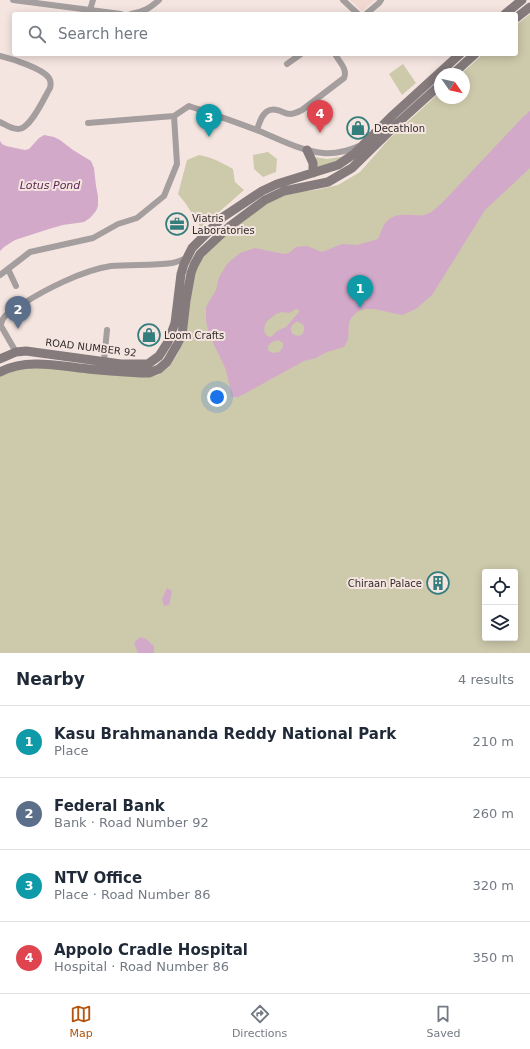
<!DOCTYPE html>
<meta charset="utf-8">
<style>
body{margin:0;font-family:"DejaVu Sans",sans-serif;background:#f6f6f7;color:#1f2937}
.controls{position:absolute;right:12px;bottom:12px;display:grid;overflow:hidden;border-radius:4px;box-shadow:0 2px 10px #0003}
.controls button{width:36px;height:36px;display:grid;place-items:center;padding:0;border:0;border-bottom:1px solid #e0e1e3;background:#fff;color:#1f2937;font:20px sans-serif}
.compass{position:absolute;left:434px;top:68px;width:36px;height:36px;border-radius:50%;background:#fff;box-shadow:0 2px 10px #0003;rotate:124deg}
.you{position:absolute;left:217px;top:397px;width:14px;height:14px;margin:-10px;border:3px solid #fff;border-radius:50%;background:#1a73e8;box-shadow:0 0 0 6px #1a73e833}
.badge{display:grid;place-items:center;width:26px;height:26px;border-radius:50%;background:#b45309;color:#fff;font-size:13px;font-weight:700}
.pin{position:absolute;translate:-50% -33px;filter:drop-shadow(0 1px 2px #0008)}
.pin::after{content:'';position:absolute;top:21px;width:14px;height:12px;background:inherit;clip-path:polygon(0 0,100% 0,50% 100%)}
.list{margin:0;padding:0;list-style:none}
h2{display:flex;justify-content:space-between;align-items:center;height:52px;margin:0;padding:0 16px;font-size:17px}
h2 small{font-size:13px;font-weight:400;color:#747a83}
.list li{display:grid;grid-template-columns:26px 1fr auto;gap:12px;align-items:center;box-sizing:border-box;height:72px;padding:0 16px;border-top:1px solid #e0e1e3}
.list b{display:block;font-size:15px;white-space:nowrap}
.list p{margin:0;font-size:13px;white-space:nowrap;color:#747a83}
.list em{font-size:13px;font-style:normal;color:#747a83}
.icon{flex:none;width:22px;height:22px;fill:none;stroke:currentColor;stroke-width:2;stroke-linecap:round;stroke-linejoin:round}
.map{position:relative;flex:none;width:530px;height:653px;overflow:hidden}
.search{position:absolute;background:#fff;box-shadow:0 2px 10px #0003;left:12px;right:12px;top:12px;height:44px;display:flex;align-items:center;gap:10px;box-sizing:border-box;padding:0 14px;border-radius:4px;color:#747a83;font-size:15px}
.sheet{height:340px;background:#fff}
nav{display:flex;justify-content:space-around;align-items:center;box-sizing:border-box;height:56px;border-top:1px solid #e0e1e3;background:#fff;font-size:11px;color:#747a83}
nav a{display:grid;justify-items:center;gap:2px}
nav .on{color:#b45309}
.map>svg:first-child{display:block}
.built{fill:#f1d9d1}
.green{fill:#cdc9ab;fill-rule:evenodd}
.water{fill:#d3a9ca;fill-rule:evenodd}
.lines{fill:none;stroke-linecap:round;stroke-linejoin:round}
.minor{stroke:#a59e9f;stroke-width:6}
.secondary{stroke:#857b7c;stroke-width:9}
.labels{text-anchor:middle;stroke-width:4;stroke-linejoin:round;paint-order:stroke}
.poi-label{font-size:10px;fill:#312b29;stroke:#f5e5e0;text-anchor:start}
.street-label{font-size:10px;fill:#312b29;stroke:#f5e5e0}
.water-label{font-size:11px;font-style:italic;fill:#5d2955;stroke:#f5e5e0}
</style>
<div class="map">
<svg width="530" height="653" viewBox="0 0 530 653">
<rect width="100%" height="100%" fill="#f5e5e0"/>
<!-- built -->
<path class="built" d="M350 0H375L362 11Z"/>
<!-- green -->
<path class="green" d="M530 14V653H0V376L10 371 39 367 148 377 158 375 169 367 177 355 185 339 194 277 199 263 208 251 227 234 247 218 266 204 289 193 316 190 338 185 360 172 389 139 440 92V98H464V74H461L483 54H516V25ZM485 572H515V638H485Z
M403 64 416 83 402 95 389 74Z
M268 152 277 159 276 172 263 177 254 169 253 155Z
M199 155C212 157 222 163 233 169L235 182 244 190 201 228 186 204 178 194 187 160Z
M347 156 338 161 317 169 314 157 327 159Z"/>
<!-- water -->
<path class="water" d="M530 111V168L485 210 442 279 432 295 416 309 402 315 374 309H364L358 311 351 318 349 323 348 340 344 347 327 352 316 358 304 361 244 394 238 397H232L226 370 209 334 206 321V307L216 290 219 277 227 264 240 253 255 248 284 254 289 253 296 247 307 246 322 252 342 244 357 245 378 239C381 233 382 225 388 220 399 211 412 217 424 215 431 214 437 207 442 203L523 117ZM296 309 299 310V312L286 327 277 331 271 337 267 336 264 331 265 325 267 321 276 314 282 312 289 313ZM296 322C301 322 305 325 304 330 302 343 281 331 296 322ZM278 340 283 343C284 352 274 356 268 350V346L272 342Z
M44 135 54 137 60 140 73 150 91 161 94 168 96 186 98 196V206L96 211 90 218 84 222 63 225 49 229 15 240 4 247 0 251V141L2 144 6 146 25 150 29 149 39 138Z
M167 588 172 591 169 605 164 606 162 599Z
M140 637 146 639 154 646V653H138L134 643Z"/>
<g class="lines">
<!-- minor -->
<path class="minor" d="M13 0 121 14
M343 0 358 14
M90 10 93 0
M131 14C144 12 150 8 159 0
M366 14 379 3 381 0
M0 56C12 59 42 68 49 78 51 81 51 84 50 88 44 98 30 130 18 129 11 129 6 125 0 122
M287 64 301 54
M88 123 174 116 189 106C212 114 236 122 259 131 279 139 301 151 323 153 335 154 348 151 359 146
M257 130C260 120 264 107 277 110 282 111 285 114 290 114 294 114 298 112 302 110L344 78C348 69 339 62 335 54
M8 269 16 286
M0 275 30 252 93 238 118 224 137 218 164 196 177 164 174 116
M16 352 1 326C1 315 13 311 21 305 44 290 83 270 111 266 131 264 152 266 172 263 177 262 182 260 187 258
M104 361 107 330"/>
<!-- secondary -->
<path class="secondary" d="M505 14 522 0
M516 18 530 7
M453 74 475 54
M307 150 313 163V173
M0 359 16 352 26 351 121 364H148L159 356 168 342 175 323 181 274 184 264 192 248 223 217 262 191 277 184 338 165 354 154 393 115 460 54
M0 372C27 358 59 366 88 369 106 371 123 372 141 373H149L159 369 167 362 177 345 182 335 186 301 191 273 194 265 200 254 230 226 265 200 284 191 328 182 352 168 399 122 440 85"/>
</g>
<!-- icons -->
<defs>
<g id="shop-ring" transform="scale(1.15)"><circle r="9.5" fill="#f5e5e0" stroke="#347d7d" stroke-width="1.5"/><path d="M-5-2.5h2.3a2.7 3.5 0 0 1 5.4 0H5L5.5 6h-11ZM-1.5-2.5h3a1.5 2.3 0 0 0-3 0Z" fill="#347d7d"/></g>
<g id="office-ring" transform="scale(1.15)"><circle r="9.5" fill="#f5e5e0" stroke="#347d7d" stroke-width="1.5"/><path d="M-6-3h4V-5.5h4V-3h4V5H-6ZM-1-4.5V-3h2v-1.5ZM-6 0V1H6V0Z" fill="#347d7d"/></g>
<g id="building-ring" transform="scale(1.15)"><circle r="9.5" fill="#f5e5e0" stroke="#347d7d" stroke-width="1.5"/><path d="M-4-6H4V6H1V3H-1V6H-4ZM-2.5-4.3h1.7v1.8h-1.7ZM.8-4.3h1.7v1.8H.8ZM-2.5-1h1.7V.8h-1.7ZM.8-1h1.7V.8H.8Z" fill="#347d7d"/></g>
</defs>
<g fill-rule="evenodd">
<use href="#shop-ring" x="358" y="128"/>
<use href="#office-ring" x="177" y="224"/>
<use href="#shop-ring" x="149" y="335"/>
<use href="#building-ring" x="438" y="583"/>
</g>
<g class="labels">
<!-- poi labels -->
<g class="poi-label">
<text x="374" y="132">Decathlon</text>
<text x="192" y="222">Viatris<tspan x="192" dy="12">Laboratories</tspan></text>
<text x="164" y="339">Loom Crafts</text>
<text x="422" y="587" text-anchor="end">Chiraan Palace</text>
</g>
<!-- street labels -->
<g class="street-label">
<text transform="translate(91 347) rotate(7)" y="4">ROAD NUMBER 92</text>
</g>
<!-- water labels -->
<g class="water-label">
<text x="50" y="189">Lotus Pond</text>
</g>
</g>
</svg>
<div class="controls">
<button><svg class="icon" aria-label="locate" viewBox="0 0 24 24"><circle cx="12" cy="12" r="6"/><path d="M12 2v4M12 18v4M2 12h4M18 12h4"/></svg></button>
<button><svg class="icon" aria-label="layers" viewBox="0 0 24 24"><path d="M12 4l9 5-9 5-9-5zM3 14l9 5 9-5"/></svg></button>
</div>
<svg class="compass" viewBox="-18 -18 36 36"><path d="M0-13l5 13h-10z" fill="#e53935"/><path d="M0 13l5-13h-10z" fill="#747a83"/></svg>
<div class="you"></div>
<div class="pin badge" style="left:360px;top:308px;background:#0f9aa8">1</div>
<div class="pin badge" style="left:18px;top:329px;background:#5c6f8a">2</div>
<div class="pin badge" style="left:209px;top:137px;background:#0f9aa8">3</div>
<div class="pin badge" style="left:320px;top:133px;background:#e0444e">4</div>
<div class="search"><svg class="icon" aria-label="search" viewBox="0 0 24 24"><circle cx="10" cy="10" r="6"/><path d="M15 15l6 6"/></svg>Search here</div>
</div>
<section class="sheet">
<h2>Nearby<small>4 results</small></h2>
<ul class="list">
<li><span class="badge" style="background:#0f9aa8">1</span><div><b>Kasu Brahmananda Reddy National Park</b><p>Place</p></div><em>210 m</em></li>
<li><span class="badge" style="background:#5c6f8a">2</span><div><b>Federal Bank</b><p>Bank · Road Number 92</p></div><em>260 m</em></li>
<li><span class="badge" style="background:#0f9aa8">3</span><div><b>NTV Office</b><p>Place · Road Number 86</p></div><em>320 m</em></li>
<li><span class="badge" style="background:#e0444e">4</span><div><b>Appolo Cradle Hospital</b><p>Hospital · Road Number 86</p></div><em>350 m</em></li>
</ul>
</section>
<nav>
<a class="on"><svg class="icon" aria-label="map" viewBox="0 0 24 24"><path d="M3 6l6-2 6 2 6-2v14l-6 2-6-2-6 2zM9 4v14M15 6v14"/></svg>Map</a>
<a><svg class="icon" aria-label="directions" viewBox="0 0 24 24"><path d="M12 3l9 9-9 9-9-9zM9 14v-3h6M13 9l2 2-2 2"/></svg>Directions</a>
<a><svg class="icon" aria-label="saved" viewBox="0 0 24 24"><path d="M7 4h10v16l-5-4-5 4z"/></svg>Saved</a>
</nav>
